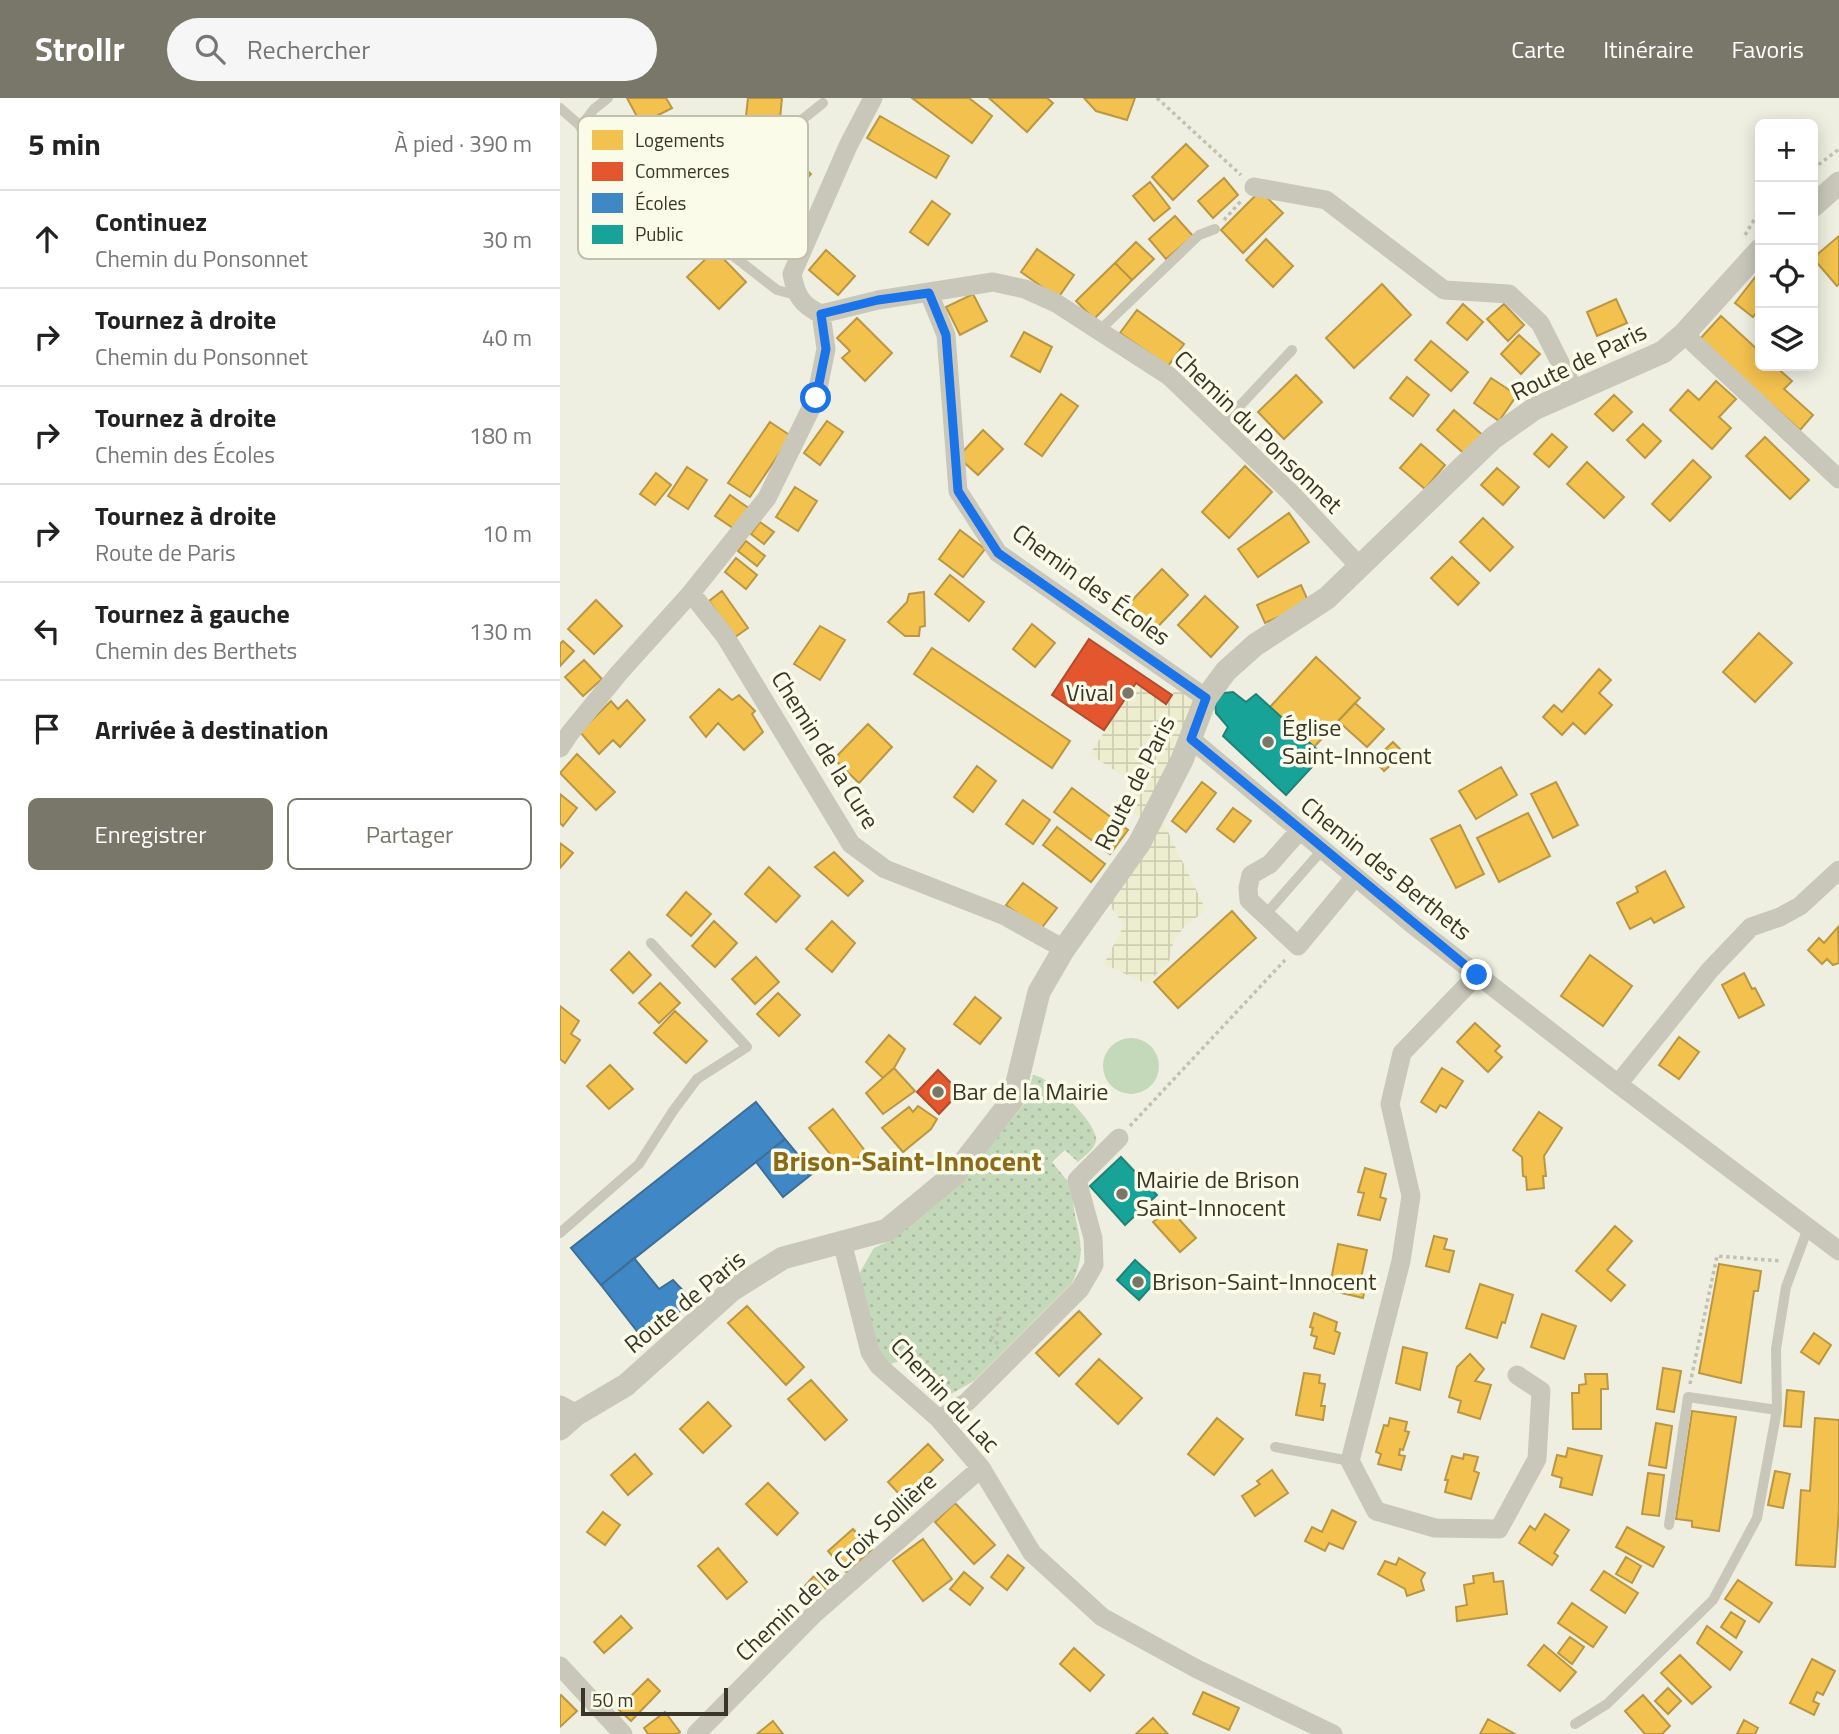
<!DOCTYPE html>
<html lang="fr">
<meta charset="utf-8">
<style>
body{margin:0;font-family:"Titillium Web",sans-serif;background:#f6f6f6;color:#222}
.controls{position:absolute;right:21px;top:21px;display:grid;overflow:hidden;border-radius:10px;box-shadow:0 4px 18px #0003}
.controls button{width:63px;height:63px;display:grid;place-items:center;padding:0;border:0;border-bottom:2px solid #e0e0e0;background:#fff;color:#222;font:35px sans-serif}
.scale{position:absolute;left:21px;bottom:18px;width:147px;box-sizing:border-box;padding-left:7px;border:4px solid #393628;border-top:0;font-size:19px;line-height:24px;white-space:nowrap;color:#393628;-webkit-text-stroke:5px #fbfbe9;paint-order:stroke}
.stop{position:absolute;width:21px;height:21px;margin:-16px;border:5px solid #1a73e8;border-radius:50%;background:#fff}
.stop.end{background:#1a73e8;border-color:#fff;box-shadow:0 2px 7px #0008}
.list{margin:0;padding:0;list-style:none}
h2{display:flex;justify-content:space-between;align-items:center;height:91px;margin:0;padding:0 28px;font-size:30px}
h2 small{font-size:23px;font-weight:400;color:#767676}
.list li{display:grid;grid-template-columns:46px 1fr auto;gap:21px;align-items:center;box-sizing:border-box;height:98px;padding:0 28px;border-top:2px solid #e0e0e0}
.list b{display:block;font-size:26px;white-space:nowrap}
.list p{margin:0;font-size:23px;white-space:nowrap;color:#767676}
.list em{font-size:23px;font-style:normal;color:#767676}
.actions{display:flex;gap:14px;padding:21px 28px}
.actions a{flex:1;padding:16px 0;border:2px solid #787769;border-radius:10px;text-align:center;font-size:24px;color:#787769}
.actions .main{background:#787769;color:#fff}
.icon{flex:none;width:38px;height:38px;fill:none;stroke:currentColor;stroke-width:2;stroke-linecap:round;stroke-linejoin:round}
.map{position:relative;flex:none;width:1279px;height:1636px;overflow:hidden}
header{display:flex;align-items:center;gap:42px;box-sizing:border-box;height:98px;padding:0 35px;background:#787769;color:#fff}
header strong{font-size:33px}
nav{display:flex;gap:38px;margin-inline-start:auto;font-size:24px}
.search{width:490px;height:63px;background:#f6f6f6;display:flex;align-items:center;gap:18px;box-sizing:border-box;padding:0 24px;border-radius:38px;color:#767676;font-size:26px}
main{display:flex}
aside{flex:1;background:#fff}
.map>svg:first-child{display:block}
.green{fill:#c4d8ba}
.park{fill:url(#park-dots)}
.plaza{fill:url(#plaza-grid)}
.homes{fill:#f2c14e;stroke:#ba9743;stroke-width:2}
.shops{fill:#e4572e;stroke:#b14d2c;stroke-width:2}
.schools{fill:#3f88c5;stroke:#3d6f96;stroke-width:2}
.public{fill:#17a398;stroke:#218276;stroke-width:2}
.lines{fill:none;stroke-linecap:round;stroke-linejoin:round}
.path{stroke:#c1c0b2;stroke-width:3.5;stroke-dasharray:3.5 3.5;stroke-linecap:butt}
.service{stroke:#c8c7ba;stroke-width:10}
.minor{stroke:#c8c7ba;stroke-width:19}
.tertiary{stroke:#c8c7ba;stroke-width:23}
.route{stroke:#1a73e8;stroke-width:9}
.poi-dot{fill:#787769;stroke:#fbfbe9;stroke-width:2.5}
.labels{text-anchor:middle;stroke-width:7;stroke-linejoin:round;paint-order:stroke}
.street-label{font-size:24px;fill:#393628;stroke:#fbfbe9}
.poi-label{font-size:24px;fill:#393628;stroke:#fbfbe9;text-anchor:start}
.quarter-label{font-size:28px;font-weight:bold;fill:#8b6b18;stroke:#fbfbe9}
.key{fill:#fbfbe9;stroke:#c1c0af;stroke-width:2}
.key-label{font-size:19px;fill:#393628}
</style>
<header>
<strong>Strollr</strong>
<div class="search"><svg class="icon" aria-label="search" viewBox="0 0 24 24"><circle cx="10" cy="10" r="6"/><path d="M15 15l6 6"/></svg>Rechercher</div>
<nav><a>Carte</a><a>Itinéraire</a><a>Favoris</a></nav>
</header>
<main>
<aside>
<h2>5 min<small>À pied · 390 m</small></h2>
<ul class="list">
<li><svg class="icon" aria-label="ahead" viewBox="0 0 24 24"><path d="M12 20V5M6 11l6-6 6 6"/></svg><div><b>Continuez</b><p>Chemin du Ponsonnet</p></div><em>30 m</em></li>
<li><svg class="icon" aria-label="right" viewBox="0 0 24 24"><path d="M7 20v-9h11M14 6l5 5-5 5"/></svg><div><b>Tournez à droite</b><p>Chemin du Ponsonnet</p></div><em>40 m</em></li>
<li><svg class="icon" aria-label="right" viewBox="0 0 24 24"><path d="M7 20v-9h11M14 6l5 5-5 5"/></svg><div><b>Tournez à droite</b><p>Chemin des Écoles</p></div><em>180 m</em></li>
<li><svg class="icon" aria-label="right" viewBox="0 0 24 24"><path d="M7 20v-9h11M14 6l5 5-5 5"/></svg><div><b>Tournez à droite</b><p>Route de Paris</p></div><em>10 m</em></li>
<li><svg class="icon" aria-label="left" viewBox="0 0 24 24"><path d="M17 20v-9H6M10 6l-5 5 5 5"/></svg><div><b>Tournez à gauche</b><p>Chemin des Berthets</p></div><em>130 m</em></li>
<li><svg class="icon" aria-label="arrive" viewBox="0 0 24 24"><path d="M6 21V4h12l-3 4 3 4H6"/></svg><div><b>Arrivée à destination</b></div></li>
</ul>
<div class="actions"><a class="main">Enregistrer</a><a>Partager</a></div>
</aside>
<div class="map">
<svg width="1279" height="1636" viewBox="0 0 1279 1636">
<defs>
<pattern id="park-dots" width="8" height="8" patternUnits="userSpaceOnUse" patternTransform="scale(1.75)"><rect width="8" height="8" fill="#c4d8ba"/><path d="M2 2h.1M6 6h.1" fill="none" stroke="#a9baa0" stroke-width="1.8" stroke-linecap="round"/></pattern>
<pattern id="plaza-grid" width="8" height="8" patternUnits="userSpaceOnUse" patternTransform="scale(1.75)"><rect width="8" height="8" fill="#edeecf"/><path d="M0 4h8M4 0v8" fill="none" stroke="#cccdb2"/></pattern>
</defs>
<rect width="100%" height="100%" fill="#eeefe1"/>
<!-- green -->
<path class="green" d="M543 968a28 28 0 1 1 56 0a28 28 0 1 1-56 0Z"/>
<!-- park -->
<path class="park" d="M473 977C488 977 540 1027 536 1043 534 1052 524 1058 518 1064L505 1052 492 1064 513 1090C511 1130 532 1144 512 1185L414 1283 391 1296 368 1297 365 1278 347 1261 327 1267 321 1260 299 1176 314 1150 331 1142 406 1079 465 1005Z"/>
<!-- plaza -->
<path class="plaza" d="M622 583 646 600 597 711 646 812 623 830 613 845 609 863 587 886 544 866 564 827 542 797 588 727 562 707 575 686 530 656 576 585 606 605Z"/>
<!-- homes -->
<path class="homes" d="M67 0H106L112 10 81 26Z
M188 0H222L220 21 186 18Z
M352 0H409L432 18 412 45Z
M429 0H487L493 5 467 34Z
M524 0H575L567 22 536 13Z
M320 18 389 58 376 80 307 40Z
M626 46 648 68 613 102 592 79Z
M227 54 251 76 223 106 199 84Z
M664 80 678 97 653 120 638 103Z
M590 84 610 110 594 123 573 98Z
M700 93 723 115 683 155 661 132Z
M372 103 390 116 368 147 350 134Z
M615 118 633 138 606 161 589 141Z
M1279 138V186L1277 188 1253 160Z
M706 141 733 168 713 189 686 162Z
M576 144 594 161 572 182 555 165Z
M477 151 514 177 498 200 461 174Z
M155 152 186 184 159 211 127 179Z
M266 152 295 178 278 197 249 172Z
M555 165 572 182 534 221 516 203Z
M1200 173V210L1193 219 1175 205Z
M822 186 851 217 794 270 766 240Z
M413 196 427 223 400 237 386 209Z
M1056 201 1067 225 1037 238 1027 214Z
M903 206 923 224 907 242 887 225Z
M944 206 964 227 948 243 927 221Z
M577 212 624 246 608 268 560 235Z
M1161 218 1200 254V268H1215L1232 283 1224 291 1253 317 1240 332 1139 242Z
M297 220 332 255 305 283 282 260 290 253 277 240Z
M464 234 492 249 480 274 451 258Z
M959 237 980 256 961 276 941 256Z
M871 243 908 274 891 293 855 262Z
M736 277 762 304 724 341 698 314Z
M847 279 869 297 853 318 830 300Z
M931 280 957 297 939 323 914 305Z
M1156 283 1176 301 1159 319 1171 330 1152 351 1110 312 1128 292 1139 302Z
M501 296 518 308 482 358 465 346Z
M1054 297 1072 314 1053 333 1035 316Z
M894 312 925 339 908 359 877 332Z
M267 323 283 334 260 367 244 355Z
M210 324 231 338 190 399 168 385Z
M1083 326 1101 343 1085 360 1067 342Z
M423 332 443 351 418 377 398 359Z
M992 336 1007 349 989 369 974 356Z
M1205 339 1249 382 1230 401 1186 358Z
M861 346 885 367 865 391 840 370Z
M1133 362 1151 379 1110 423 1092 406Z
M1027 364 1064 399 1044 420 1007 386Z
M685 368 712 394 669 440 642 414Z
M127 369 147 382 128 411 108 398Z
M937 370 959 389 943 407 921 387Z
M96 375 111 387 95 407 80 396Z
M235 389 257 403 238 433 216 419Z
M170 397 190 411 176 432 155 418Z
M729 415 749 444 698 479 678 451Z
M923 420 953 449 930 473 900 444Z
M200 424 214 434 204 446 191 436Z
M400 432 425 451 403 479 379 461Z
M186 443 205 458 197 468 178 453Z
M892 459 919 485 898 507 871 480Z
M176 460 197 477 186 491 165 474Z
M602 471 628 497 588 539 561 514Z
M390 477 424 504 409 523 375 496Z
M741 487 749 505 705 525 697 507Z
M162 493 188 530 175 539 149 503Z
M364 494 365 528 360 529 359 538H345L328 524 347 504 349 496Z
M645 498 678 529 651 559 618 527Z
M36 502 62 528 34 556 8 531Z
M472 526 495 545 475 569 453 551Z
M260 528 285 542 260 582 234 566Z
M1199 535 1232 565 1195 604 1163 574Z
M3 543 14 553 0 568V546Z
M372 550 510 643 492 670 354 576Z
M756 559 800 600 754 649 710 609Z
M24 562 42 581 23 598 5 579Z
M1039 571 1051 582 1039 595 1052 607 1025 636 1013 625 1002 637 983 619 994 607 1002 614Z
M159 591 172 602 179 597 195 613 192 616 203 634 184 652 158 625 146 639 130 619Z
M67 602 85 622 60 649 53 642 39 656 20 634 51 603 58 611Z
M795 605 824 631 807 649 778 623Z
M308 626 332 649 299 685 274 661Z
M833 644 844 655 824 673 814 662Z
M17 656 55 694 36 712 0 675Z
M417 668 436 683 413 714 394 699Z
M941 669 957 697 916 721 899 693Z
M642 684 656 695 626 734 612 723Z
M996 684 1018 727 993 740 971 696Z
M512 690 568 732 550 756 494 714Z
M0 696 17 710 3 728 0 725Z
M463 702 490 722 473 746 446 726Z
M673 710 691 723 674 744 657 731Z
M968 715 990 758 939 784 917 740Z
M900 727 924 776 896 790 871 741Z
M497 729 545 766 531 784 483 747Z
M0 745 13 755 0 770Z
M274 754 303 783 288 798 255 769Z
M209 769 240 798 216 824 185 796Z
M1105 773 1124 809 1094 825 1091 820 1070 831 1057 805 1078 794 1076 789Z
M463 785 497 810 480 832 446 807Z
M126 794 151 816 131 838 107 817Z
M672 813 696 840 618 910 594 884Z
M154 823 177 845 155 869 132 848Z
M272 823 295 845 272 874 246 851Z
M1278 829 1279 865 1273 867 1267 861 1262 866 1248 852 1259 840 1264 845Z
M69 854 91 877 73 895 51 872Z
M1030 857 1072 888 1043 928 1001 898Z
M196 859 219 884 195 906 172 881Z
M1184 875 1192 891 1195 890 1204 907 1179 920 1162 887Z
M100 885 120 905 99 925 79 905Z
M218 895 240 917 219 938 197 916Z
M415 899 441 920 420 946 394 926Z
M0 908 19 923 11 936 20 942 5 965 0 961Z
M115 913 147 943 126 965 94 935Z
M915 925 940 948 935 953 942 959 928 974 897 944Z
M329 937 345 951 334 970 323 980 306 964Z
M1119 939 1139 954 1119 981 1099 967Z
M50 967 73 991 49 1011 27 988Z
M334 970 355 993 323 1016 306 995Z
M882 970 903 983 886 1010 880 1007 876 1014 861 1004Z
M358 1008 377 1021 371 1031 343 1054 322 1030 349 1009 353 1014Z
M273 1011 306 1054 283 1072 249 1030Z
M979 1014 1002 1030 984 1058 986 1078H983L984 1090 967 1092 966 1079 963 1078 962 1059 953 1052Z
M805 1070 826 1076 820 1099 826 1101 820 1122 798 1117 804 1095 798 1094Z
M609 1110 636 1140 620 1154 593 1124Z
M1055 1128 1072 1143 1047 1172 1065 1187 1051 1203 1016 1173Z
M874 1138 887 1141 884 1151 894 1153 889 1174 866 1168Z
M778 1146 807 1152 800 1185 806 1186 803 1200 769 1192Z
M1159 1166 1201 1173 1198 1193H1194L1181 1285 1139 1275Z
M920 1186 953 1197 945 1225 942 1224 937 1240 906 1230Z
M187 1208 244 1269 226 1287 168 1225Z
M519 1213 541 1236 499 1278 476 1255Z
M754 1215 777 1224 775 1233 780 1235 774 1256 754 1250 757 1239 751 1237 753 1230 750 1229Z
M982 1216 1016 1228 1004 1261 971 1249Z
M1254 1235 1271 1247 1259 1266 1241 1254Z
M843 1249 867 1255 860 1292 836 1285Z
M910 1256 924 1271 915 1283 931 1287 920 1321 898 1314 901 1303 889 1299 897 1269Z
M539 1261 582 1300 558 1326 516 1286Z
M1103 1270 1121 1273 1114 1314 1097 1311Z
M744 1275 760 1277 759 1285 765 1286 761 1308H765L763 1322 736 1317Z
M1025 1276H1047L1048 1291H1041V1331H1013L1012 1295H1019V1287L1026 1286Z
M251 1282 287 1322 265 1342 228 1301Z
M1227 1292 1244 1294 1241 1329 1224 1328Z
M148 1304 171 1328 143 1355 120 1331Z
M1132 1313 1176 1319 1159 1433 1132 1429V1423L1116 1421Z
M657 1320 683 1341 654 1377 628 1356Z
M830 1320 847 1324 845 1333 849 1334 843 1352 840 1351 839 1357 845 1358 841 1372 818 1366 821 1356 816 1354 824 1327 828 1328Z
M1255 1320 1279 1322V1411L1275 1469 1236 1467 1241 1392 1250 1393Z
M1096 1325 1112 1328 1106 1370 1089 1367Z
M368 1346 383 1362 343 1400 328 1384Z
M1008 1350 1042 1358 1032 1397 1000 1389 1002 1380 992 1377 997 1357 1006 1359Z
M75 1356 92 1376 68 1397 51 1377Z
M904 1356 918 1359 914 1373 919 1375 911 1401 885 1394 888 1382H885L892 1358 903 1361Z
M712 1372 728 1395 695 1418 682 1398 700 1386 697 1383Z
M1215 1373 1230 1376 1223 1410 1208 1407Z
M1088 1375 1104 1377 1099 1418 1082 1416Z
M208 1385 238 1415 217 1437 186 1406Z
M395 1405 435 1447 414 1466 375 1424Z
M772 1412 796 1424 783 1451 769 1445 765 1453 745 1443 752 1429 762 1434Z
M43 1414 60 1427 45 1447 27 1434Z
M985 1416 1009 1432 994 1455 998 1458 992 1467 959 1445 970 1428 975 1432Z
M1067 1429 1104 1449 1093 1469 1056 1449Z
M293 1431 312 1452 287 1475 268 1453Z
M363 1441 392 1481 363 1503 333 1463Z
M158 1450 187 1484 167 1501 138 1468Z
M448 1457 464 1470 447 1492 431 1479Z
M1066 1459 1081 1468 1072 1485 1056 1476Z
M839 1460 865 1475 861 1482 864 1492 847 1498 845 1491 818 1476 825 1463 836 1467Z
M1044 1473 1078 1495 1065 1515 1031 1492Z
M404 1474 423 1490 410 1507 390 1491Z
M933 1475 934 1484 943 1483 947 1516 897 1523 896 1509 907 1507 904 1487 914 1485 913 1478Z
M254 1478 266 1490 254 1501 243 1490Z
M1178 1482 1212 1505 1199 1524 1165 1501Z
M1012 1505 1047 1529 1033 1549 998 1525Z
M1171 1514 1185 1523 1176 1540 1161 1529Z
M61 1518 72 1530 44 1555 34 1544Z
M1147 1528 1182 1554 1170 1572 1137 1545Z
M1010 1539 1024 1549 1012 1566 998 1555Z
M984 1547 1016 1574 1000 1593 968 1567Z
M514 1550 544 1577 530 1593 500 1566Z
M1120 1557 1151 1589 1132 1606 1101 1575Z
M1252 1561 1275 1573 1263 1597 1257 1594 1253 1603 1259 1606 1254 1617 1230 1605Z
M88 1581 100 1593 71 1623 58 1611Z
M1108 1590 1121 1603 1108 1616 1095 1603Z
M643 1594 679 1610 669 1632 633 1616Z
M1 1597 17 1613 0 1629V1598Z
M1083 1597 1110 1628 1102 1636H1085L1065 1613Z
M105 1614 120 1634 117 1636H88L84 1630Z
M593 1620 608 1636H576Z
M928 1621 955 1636H920Z
M1184 1622 1198 1630 1195 1636H1177Z
M213 1623 223 1636H197Z"/>
<!-- shops -->
<path class="shops" d="M529 541 612 597 606 606 576 585 544 632 492 597Z
M378 972 400 994 379 1016 357 994Z"/>
<!-- schools -->
<path class="schools" d="M196 1004 225 1041 41 1187 11 1150Z
M225 1041 253 1075 223 1099 196 1064Z
M74 1160 99 1191 113 1182 133 1203 84 1242 41 1187Z"/>
<!-- public -->
<path class="public" d="M673 594 686 604 696 596 763 657 726 697 663 638 668 629 656 615 655 603 664 595Z
M561 1059 597 1097 565 1127 530 1088Z
M575 1162 597 1182 579 1202 557 1182Z"/>
<g class="lines">
<!-- path -->
<path class="path" d="M597 0 681 77
M1253 71 1279 51
M664 122 682 102
M1185 137 1200 112
M570 1028 725 862
M438 1246 432 1240 442 1215
M1130 1286 1157 1158 1221 1163"/>
<!-- service -->
<path class="service" d="M0 10 131 125 217 192 236 197
M20 29 34 11 48 0
M205 51 263 5
M131 125 205 51 184 31
M540 232 639 137 655 131
M661 328 732 252
M705 817 763 751
M0 1135 79 1066 113 1013 137 981 187 949 91 845
M715 1349 790 1363
M1109 1427 1128 1299 1217 1312
M1015 1626 1047 1606 1153 1502 1197 1420 1217 1312 1216 1251 1226 1189 1248 1130"/>
<!-- minor -->
<path class="minor" d="M694 89 766 102 884 192 949 196 980 225 1014 292
M369 195 386 237 398 393 438 455 646 600
M261 216 318 202 433 184 465 191 496 205 609 278 731 395 800 469
M261 216C241 207 236 197 232 176L288 48 313 0
M1124 236 1279 381
M131 495 165 538 291 746 325 771 445 818 504 851
M631 641 852 826 1058 986 1279 1153
M0 650 10 635 59 575 131 495 207 400 256 300 266 251 261 216
M740 732 710 766 691 777 688 790 689 802 738 848 795 779
M917 877 842 955 830 1006 851 1098 841 1163 790 1363 816 1413 875 1430 939 1431 977 1361 981 1293 957 1277
M1058 986 1150 872 1191 829 1220 819 1240 808 1279 772
M282 1144 310 1254 319 1268 379 1321 421 1370 472 1455 542 1519 637 1571 773 1636
M0 1307 17 1316
M379 1321 407 1304 520 1191 534 1167 533 1140 517 1082 559 1040
M0 1568 63 1636
M136 1636 254 1516 421 1370"/>
<!-- tertiary -->
<path class="tertiary" d="M1253 108 1279 85
M0 1331 17 1316 66 1287 172 1192 223 1160 327 1132 395 1076 453 1001 479 894 504 851 579 746 622 662 646 600 666 573 695 547 767 500 933 340 974 311 1103 254 1124 236 1200 152"/>
</g>
<g class="lines">
<!-- route -->
<path class="route" d="M256 300 266 251 261 216 318 202 369 195 386 237 398 393 438 455 646 600 631 641 917 877"/>
</g>
<!-- markers -->
<g class="poi-dot">
<circle cx="568" cy="595" r="7"/>
<circle cx="708" cy="644" r="7"/>
<circle cx="378" cy="994" r="7"/>
<circle cx="562" cy="1096" r="7"/>
<circle cx="578" cy="1184" r="7"/>
</g>
<g class="labels">
<!-- street labels -->
<g class="street-label">
<text transform="translate(1019 264) rotate(-26)" y="8">Route de Paris</text>
<text transform="translate(698 334) rotate(44)" y="8">Chemin du Ponsonnet</text>
<text transform="translate(531 487) rotate(36)" y="8">Chemin des Écoles</text>
<text transform="translate(265 652) rotate(58)" y="8">Chemin de la Cure</text>
<text transform="translate(575 685) rotate(-63)" y="8">Route de Paris</text>
<text transform="translate(826 771) rotate(39)" y="8">Chemin des Berthets</text>
<text transform="translate(125 1204) rotate(-39)" y="8">Route de Paris</text>
<text transform="translate(385 1297) rotate(47)" y="8">Chemin du Lac</text>
<text transform="translate(276 1469) rotate(-43)" y="8">Chemin de la Croix Sollière</text>
</g>
<!-- poi labels -->
<g class="poi-label">
<text x="554" y="603" text-anchor="end">Vival</text>
<text x="722" y="638">Église<tspan x="722" dy="28">Saint-Innocent</tspan></text>
<text x="392" y="1002">Bar de la Mairie</text>
<text x="576" y="1090">Mairie de Brison<tspan x="576" dy="28">Saint-Innocent</tspan></text>
<text x="592" y="1192">Brison-Saint-Innocent</text>
</g>
<!-- quarter labels -->
<g class="quarter-label">
<text x="347" y="1073">Brison-Saint-Innocent</text>
</g>
</g>
<!-- legend -->
<rect x="18" y="18" width="230" height="143" rx="10" class="key"/>
<rect x="32" y="32" width="31" height="20" fill="#f2c14e"/>
<rect x="32" y="64" width="31" height="19" fill="#e4572e"/>
<rect x="32" y="95" width="31" height="20" fill="#3f88c5"/>
<rect x="32" y="127" width="31" height="19" fill="#17a398"/>
<g class="key-label">
<text x="75" y="49">Logements</text>
<text x="75" y="80">Commerces</text>
<text x="75" y="112">Écoles</text>
<text x="75" y="143">Public</text>
</g>
</svg>
<div class="controls">
<button>+</button>
<button>−</button>
<button><svg class="icon" aria-label="locate" viewBox="0 0 24 24"><circle cx="12" cy="12" r="6"/><path d="M12 2v4M12 18v4M2 12h4M18 12h4"/></svg></button>
<button><svg class="icon" aria-label="layers" viewBox="0 0 24 24"><path d="M12 4l9 5-9 5-9-5zM3 14l9 5 9-5"/></svg></button>
</div>
<div class="scale">50 m</div>
<div class="stop" style="left:256px;top:300px"></div>
<div class="stop end" style="left:917px;top:877px"></div>
</div>
</main>
